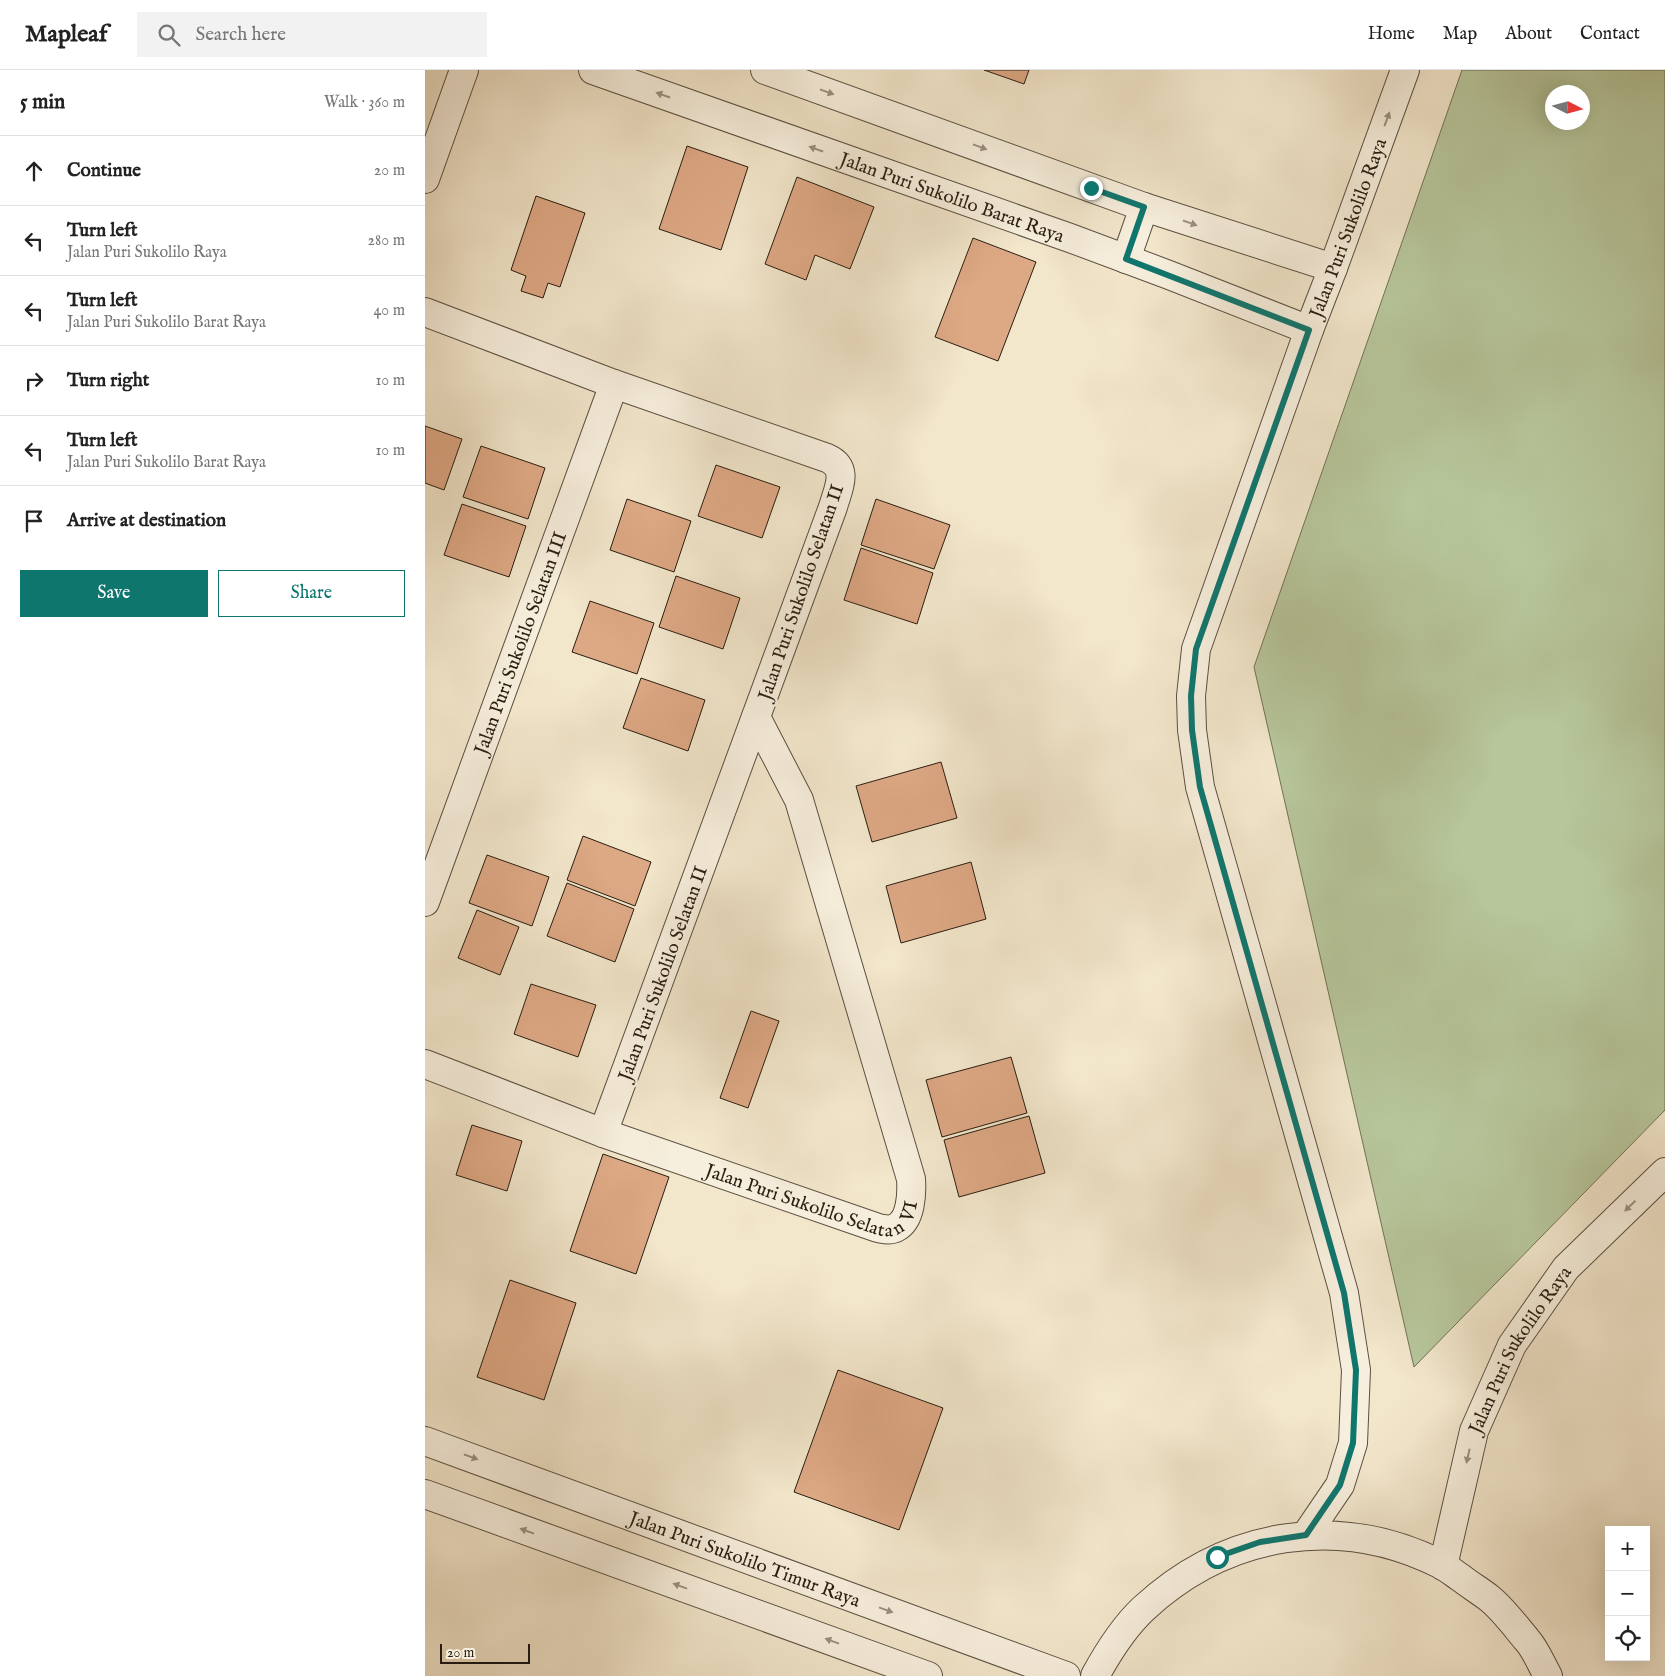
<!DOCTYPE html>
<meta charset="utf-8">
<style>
body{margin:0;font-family:"IM FELL English",serif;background:#f2f2f2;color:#222}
.controls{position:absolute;right:15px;bottom:15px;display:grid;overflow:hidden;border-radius:0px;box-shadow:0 5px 20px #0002}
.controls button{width:45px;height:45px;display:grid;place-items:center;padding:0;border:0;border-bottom:1px solid #e0e0e0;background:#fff;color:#222;font:25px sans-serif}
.compass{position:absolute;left:1120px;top:15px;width:45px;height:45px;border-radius:50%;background:#fff;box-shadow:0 5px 20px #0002;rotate:96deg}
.scale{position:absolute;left:15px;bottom:12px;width:90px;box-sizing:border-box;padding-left:5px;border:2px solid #291d11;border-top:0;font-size:14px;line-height:18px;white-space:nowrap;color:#291d11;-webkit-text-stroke:4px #f7efdd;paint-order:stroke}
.stop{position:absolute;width:15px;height:15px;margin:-11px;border:4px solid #0f766e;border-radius:50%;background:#fff}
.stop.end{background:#0f766e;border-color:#fff;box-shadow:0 1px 5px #0008}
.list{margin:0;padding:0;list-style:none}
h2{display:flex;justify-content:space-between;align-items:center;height:65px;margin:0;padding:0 20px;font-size:21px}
h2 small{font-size:16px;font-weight:400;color:#767676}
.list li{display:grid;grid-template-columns:32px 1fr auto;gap:15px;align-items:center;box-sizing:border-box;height:70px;padding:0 20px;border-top:1px solid #e0e0e0}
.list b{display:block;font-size:19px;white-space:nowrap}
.list p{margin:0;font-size:16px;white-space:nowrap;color:#767676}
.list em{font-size:16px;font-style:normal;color:#767676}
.actions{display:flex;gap:10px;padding:15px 20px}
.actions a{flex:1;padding:11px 0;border:1px solid #0f766e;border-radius:0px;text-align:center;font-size:18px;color:#0f766e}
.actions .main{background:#0f766e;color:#fff}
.icon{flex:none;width:28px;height:28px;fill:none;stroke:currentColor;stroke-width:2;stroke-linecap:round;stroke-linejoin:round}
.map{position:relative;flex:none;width:1240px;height:1606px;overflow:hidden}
header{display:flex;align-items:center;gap:30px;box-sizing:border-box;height:70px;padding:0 25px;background:#fff;border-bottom:1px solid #e0e0e0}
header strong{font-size:24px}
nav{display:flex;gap:28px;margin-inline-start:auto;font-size:18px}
.search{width:350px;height:45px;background:#f2f2f2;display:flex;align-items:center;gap:12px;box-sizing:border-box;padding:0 18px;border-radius:0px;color:#767676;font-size:19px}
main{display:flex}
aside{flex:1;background:#fff}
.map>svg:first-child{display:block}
.green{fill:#b7c69b;stroke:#707256;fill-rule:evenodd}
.building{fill:#dda884;stroke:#291d11}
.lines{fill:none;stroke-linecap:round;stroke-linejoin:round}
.street-casing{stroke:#5b4f40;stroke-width:30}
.street{stroke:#f7efdd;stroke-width:28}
.oneway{fill:#9a9081}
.route{stroke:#0f766e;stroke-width:6}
.labels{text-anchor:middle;stroke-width:5;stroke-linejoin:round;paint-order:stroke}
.street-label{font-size:19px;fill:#291d11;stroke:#f7efdd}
</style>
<header>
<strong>Mapleaf</strong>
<div class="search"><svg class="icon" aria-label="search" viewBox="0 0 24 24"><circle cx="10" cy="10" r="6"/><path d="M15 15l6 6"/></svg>Search here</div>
<nav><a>Home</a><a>Map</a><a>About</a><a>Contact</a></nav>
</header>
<main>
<aside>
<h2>5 min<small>Walk · 360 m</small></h2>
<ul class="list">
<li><svg class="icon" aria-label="ahead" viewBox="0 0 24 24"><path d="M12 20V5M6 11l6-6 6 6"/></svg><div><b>Continue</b></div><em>20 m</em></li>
<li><svg class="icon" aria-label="left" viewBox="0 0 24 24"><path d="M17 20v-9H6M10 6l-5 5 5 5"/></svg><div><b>Turn left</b><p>Jalan Puri Sukolilo Raya</p></div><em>280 m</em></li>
<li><svg class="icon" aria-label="left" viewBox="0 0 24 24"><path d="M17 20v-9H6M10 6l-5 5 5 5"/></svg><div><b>Turn left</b><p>Jalan Puri Sukolilo Barat Raya</p></div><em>40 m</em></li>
<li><svg class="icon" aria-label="right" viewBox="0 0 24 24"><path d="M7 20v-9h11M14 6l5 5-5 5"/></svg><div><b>Turn right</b></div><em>10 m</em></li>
<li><svg class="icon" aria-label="left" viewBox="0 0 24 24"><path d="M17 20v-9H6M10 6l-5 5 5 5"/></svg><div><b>Turn left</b><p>Jalan Puri Sukolilo Barat Raya</p></div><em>10 m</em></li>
<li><svg class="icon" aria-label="arrive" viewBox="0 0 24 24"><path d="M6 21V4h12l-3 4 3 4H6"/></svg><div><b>Arrive at destination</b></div></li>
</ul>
<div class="actions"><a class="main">Save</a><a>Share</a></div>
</aside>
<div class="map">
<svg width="1240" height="1606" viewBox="0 0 1240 1606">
<rect width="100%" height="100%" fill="#f2e6cb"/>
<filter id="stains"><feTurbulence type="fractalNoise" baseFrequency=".004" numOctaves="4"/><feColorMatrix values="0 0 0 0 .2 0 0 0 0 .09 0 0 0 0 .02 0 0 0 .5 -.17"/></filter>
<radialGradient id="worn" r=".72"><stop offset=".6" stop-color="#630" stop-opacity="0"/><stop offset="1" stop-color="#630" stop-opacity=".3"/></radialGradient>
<!-- green -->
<path class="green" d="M1037 0H1240V1040L989 1297 829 597ZM1128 22H1158V52H1128Z"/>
<!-- building -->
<path class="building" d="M559 0H604L599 14Z
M262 76 323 97 296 180 234 159Z
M372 107 449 137 425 199 390 185 381 210 340 194Z
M111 126 160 143 135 217 123 213 118 228 96 221 101 206 86 200Z
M548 168 611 192 573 291 510 267Z
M0 356 37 369 19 420 0 413Z
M56 376 120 398 103 449 38 427Z
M291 395 355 417 337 468 273 446Z
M202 429 266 451 249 502 185 480Z
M451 429 525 455 509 499 436 475Z
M37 434 101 456 84 507 19 485Z
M436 478 508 503 492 554 419 530Z
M251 506 315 528 298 579 234 557Z
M165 531 229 553 212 604 147 582Z
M216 608 280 630 263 681 198 658Z
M516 692 532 748 447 772 431 716Z
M158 766 226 792 210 836 142 810Z
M62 785 124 807 107 856 44 833Z
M546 792 561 849 476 873 461 816Z
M142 813 209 839 190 892 122 866Z
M52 840 94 857 75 905 33 888Z
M106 914 171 935 153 987 89 964Z
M326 941 354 951 323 1038 295 1028Z
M586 987 602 1043 517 1067 501 1010Z
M604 1046 620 1103 534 1127 519 1070Z
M47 1055 97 1071 82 1121 31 1105Z
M178 1084 244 1107 211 1204 145 1181Z
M85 1210 151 1233 119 1330 52 1307Z
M413 1300 518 1338 474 1460 369 1422Z"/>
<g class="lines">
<!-- street casing -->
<g class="street-casing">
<g id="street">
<path id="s1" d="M168 0 645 168 744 205 884 260"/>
<path d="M340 0 719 137 908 198"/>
<path d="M0 109 39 0"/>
<path d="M701 189 719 137"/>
<path d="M0 242 189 314 402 388C425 398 413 419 408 437L178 1063"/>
<path id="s2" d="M0 832 189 314"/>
<path id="s3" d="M0 994 178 1063 453 1158C459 1159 466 1161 472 1157 486 1149 487 1124 486 1109L374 730 331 647"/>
<path id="s4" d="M0 1371 641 1606"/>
<path d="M0 1424 503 1606"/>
<path id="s5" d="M881 1465 915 1415 928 1373 931 1300 919 1223 775 717 767 660 766 626 771 579 884 260 908 198 980 0"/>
<path id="s6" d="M1018 1496 1049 1361 1087 1275 1141 1198 1240 1102"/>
<path d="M670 1606C683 1582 698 1558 718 1539 802 1461 915 1443 1017 1495 1024 1499 1030 1504 1036 1508 1045 1515 1055 1521 1064 1528 1077 1538 1091 1557 1102 1570 1111 1580 1116 1594 1123 1606"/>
</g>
</g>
<!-- street -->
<use href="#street" class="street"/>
</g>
<!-- one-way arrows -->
<defs><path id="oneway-solid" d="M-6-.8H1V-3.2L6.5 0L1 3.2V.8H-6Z" transform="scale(1.25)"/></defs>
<g class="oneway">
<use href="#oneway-solid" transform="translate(402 22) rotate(20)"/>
<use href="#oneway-solid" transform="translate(238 25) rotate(-161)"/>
<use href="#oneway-solid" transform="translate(962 49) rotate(-70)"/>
<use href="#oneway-solid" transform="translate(555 77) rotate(20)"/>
<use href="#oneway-solid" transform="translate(391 79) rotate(-161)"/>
<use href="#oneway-solid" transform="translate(765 153) rotate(19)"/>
<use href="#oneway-solid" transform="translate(1205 1136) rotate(136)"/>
<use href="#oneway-solid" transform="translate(1043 1386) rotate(103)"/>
<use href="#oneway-solid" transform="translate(46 1387) rotate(20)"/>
<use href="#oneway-solid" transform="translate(102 1461) rotate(-160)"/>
<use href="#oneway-solid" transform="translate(255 1516) rotate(-160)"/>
<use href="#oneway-solid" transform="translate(461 1540) rotate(20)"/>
<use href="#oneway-solid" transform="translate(407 1571) rotate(-160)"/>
</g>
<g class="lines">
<!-- route -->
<path class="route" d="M666 118 719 137 701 189 884 260 771 579 766 626 767 660 775 717 919 1223 931 1300 928 1373 915 1415 881 1465 835 1472 792 1487"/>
</g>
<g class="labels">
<!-- street labels -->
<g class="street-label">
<text dy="7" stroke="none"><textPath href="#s1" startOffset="381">Jalan Puri Sukolilo Barat Raya</textPath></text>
<text dy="7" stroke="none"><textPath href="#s5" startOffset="1368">Jalan Puri Sukolilo Raya</textPath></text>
<text transform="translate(375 522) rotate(-71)" y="7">Jalan Puri Sukolilo Selatan II</text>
<text dy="7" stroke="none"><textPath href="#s2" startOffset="276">Jalan Puri Sukolilo Selatan III</textPath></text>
<text transform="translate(237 903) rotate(-70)" y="7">Jalan Puri Sukolilo Selatan II</text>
<text dy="7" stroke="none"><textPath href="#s3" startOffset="416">Jalan Puri Sukolilo Selatan VI</textPath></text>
<text dy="7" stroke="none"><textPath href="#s6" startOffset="232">Jalan Puri Sukolilo Raya</textPath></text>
<text dy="7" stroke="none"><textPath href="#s4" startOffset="341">Jalan Puri Sukolilo Timur Raya</textPath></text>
</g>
</g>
<rect width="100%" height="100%" filter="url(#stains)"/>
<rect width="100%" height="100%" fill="url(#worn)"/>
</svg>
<div class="controls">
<button>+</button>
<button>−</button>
<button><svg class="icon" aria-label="locate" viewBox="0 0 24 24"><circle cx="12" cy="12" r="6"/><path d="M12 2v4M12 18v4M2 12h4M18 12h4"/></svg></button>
</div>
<svg class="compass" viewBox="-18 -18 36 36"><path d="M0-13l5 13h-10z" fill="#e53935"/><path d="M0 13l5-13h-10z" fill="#767676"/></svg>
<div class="scale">20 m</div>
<div class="stop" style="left:792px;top:1487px"></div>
<div class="stop end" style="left:666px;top:118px"></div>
</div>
</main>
